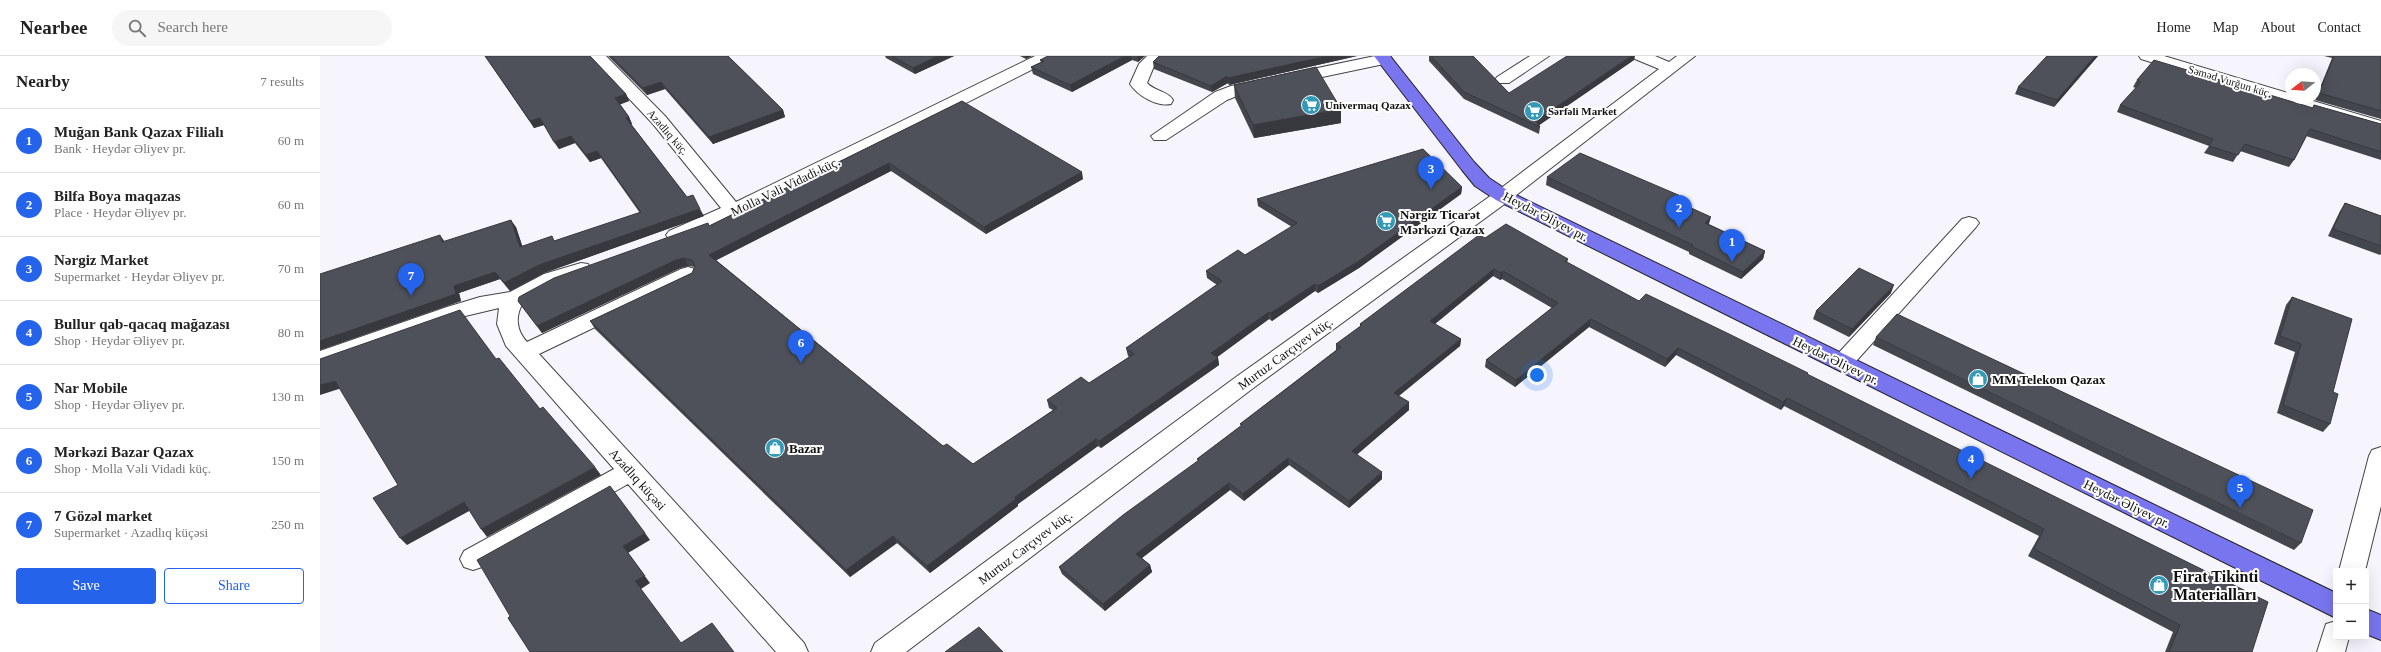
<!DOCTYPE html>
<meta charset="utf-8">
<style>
body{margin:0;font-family:"Times New Roman",serif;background:#f6f6f6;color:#222}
.controls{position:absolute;right:12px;bottom:12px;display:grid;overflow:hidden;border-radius:4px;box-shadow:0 4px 16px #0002}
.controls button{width:36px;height:36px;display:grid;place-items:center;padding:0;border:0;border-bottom:1px solid #e0e0e0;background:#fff;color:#222;font:20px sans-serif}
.compass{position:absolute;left:1965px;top:12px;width:36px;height:36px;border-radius:50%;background:#fff;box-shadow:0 4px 16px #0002;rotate:253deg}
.you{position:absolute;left:1217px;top:319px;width:14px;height:14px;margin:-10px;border:3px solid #fff;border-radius:50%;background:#1a73e8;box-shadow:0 0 0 6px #1a73e833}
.badge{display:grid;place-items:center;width:26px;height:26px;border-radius:50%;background:#2563eb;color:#fff;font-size:13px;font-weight:700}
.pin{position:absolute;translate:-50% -33px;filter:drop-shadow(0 1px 2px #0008)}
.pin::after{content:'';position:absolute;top:21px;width:14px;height:12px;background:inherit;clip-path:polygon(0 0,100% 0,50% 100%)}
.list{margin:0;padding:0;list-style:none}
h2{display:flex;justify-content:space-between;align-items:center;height:52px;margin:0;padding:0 16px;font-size:17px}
h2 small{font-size:13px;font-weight:400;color:#767676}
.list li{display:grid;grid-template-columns:26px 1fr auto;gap:12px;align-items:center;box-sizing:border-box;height:64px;padding:0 16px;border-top:1px solid #e0e0e0}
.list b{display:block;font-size:15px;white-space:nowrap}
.list p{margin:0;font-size:13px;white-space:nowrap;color:#767676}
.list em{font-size:13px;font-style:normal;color:#767676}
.actions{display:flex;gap:8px;padding:12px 16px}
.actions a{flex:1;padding:9px 0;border:1px solid #2563eb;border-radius:4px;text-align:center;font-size:14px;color:#2563eb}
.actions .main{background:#2563eb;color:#fff}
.icon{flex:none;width:22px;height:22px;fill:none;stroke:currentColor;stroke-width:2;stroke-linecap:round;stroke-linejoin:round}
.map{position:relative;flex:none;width:2061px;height:596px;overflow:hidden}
header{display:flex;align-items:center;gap:24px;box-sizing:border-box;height:56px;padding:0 20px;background:#fff;border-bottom:1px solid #e0e0e0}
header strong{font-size:19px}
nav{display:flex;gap:22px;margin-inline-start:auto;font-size:14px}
.search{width:280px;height:36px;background:#f6f6f6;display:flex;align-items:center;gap:10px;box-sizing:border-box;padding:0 14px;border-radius:22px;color:#767676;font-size:15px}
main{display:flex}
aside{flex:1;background:#fff}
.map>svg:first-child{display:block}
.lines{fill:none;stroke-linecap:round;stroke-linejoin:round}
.minor-casing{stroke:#444;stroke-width:2}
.major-casing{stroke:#222;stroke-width:2}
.minor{fill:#fff;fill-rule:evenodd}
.major{fill:#7975ee;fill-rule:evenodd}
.wall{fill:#43464d}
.shaded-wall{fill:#37393e}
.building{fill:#4e5159;stroke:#37393e}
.labels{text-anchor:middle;stroke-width:4;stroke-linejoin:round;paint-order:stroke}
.far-street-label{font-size:11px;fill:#111;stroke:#fff}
.far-poi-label{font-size:11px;font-weight:bold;fill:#111;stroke:#fff;text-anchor:start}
.street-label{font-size:13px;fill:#111;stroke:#fff}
.poi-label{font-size:13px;font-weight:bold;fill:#111;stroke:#fff;text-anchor:start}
.near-poi-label{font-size:16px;font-weight:bold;fill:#111;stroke:#fff;text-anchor:start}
</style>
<header>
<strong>Nearbee</strong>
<div class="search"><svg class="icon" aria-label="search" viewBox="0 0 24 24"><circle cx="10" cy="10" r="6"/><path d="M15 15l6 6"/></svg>Search here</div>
<nav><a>Home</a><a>Map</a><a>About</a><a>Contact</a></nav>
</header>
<main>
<aside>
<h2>Nearby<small>7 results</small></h2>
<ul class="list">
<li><span class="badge">1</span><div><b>Muğan Bank Qazax Filialı</b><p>Bank · Heydər Əliyev pr.</p></div><em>60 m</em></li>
<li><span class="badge">2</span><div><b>Bilfa Boya maqazas</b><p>Place · Heydər Əliyev pr.</p></div><em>60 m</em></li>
<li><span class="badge">3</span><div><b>Nərgiz Market</b><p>Supermarket · Heydər Əliyev pr.</p></div><em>70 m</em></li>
<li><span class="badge">4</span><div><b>Bullur qab-qacaq mağazası</b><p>Shop · Heydər Əliyev pr.</p></div><em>80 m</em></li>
<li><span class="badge">5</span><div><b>Nar Mobile</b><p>Shop · Heydər Əliyev pr.</p></div><em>130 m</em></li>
<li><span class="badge">6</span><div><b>Mərkəzi Bazar Qazax</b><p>Shop · Molla Vəli Vidadi küç.</p></div><em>150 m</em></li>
<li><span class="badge">7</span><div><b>7 Gözəl market</b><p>Supermarket · Azadlıq küçəsi</p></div><em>250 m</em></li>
</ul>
<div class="actions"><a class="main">Save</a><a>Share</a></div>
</aside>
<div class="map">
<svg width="2061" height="596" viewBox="0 0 2061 596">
<rect width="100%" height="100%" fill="#f6f5fe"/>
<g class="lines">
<!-- minor casing -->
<g class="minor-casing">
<path id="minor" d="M269 0H286L345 60 416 146 715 0H735L733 3 458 142 423 157 421 160 356 185 349 183 346 179 349 175 401 152 333 68Z
M827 0H845L834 10 827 27C834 35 848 35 853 44L851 48C837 51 818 40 810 28L819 8Z
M1055 0H1070L1072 3 1070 6 1064 8 922 38 907 44 846 84H834L831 80 895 36 911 30Z
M1210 0H1229L1189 27H1177L1175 24 1177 21Z
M1313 0H1335L1349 6 1357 0H1375L1190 144 932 333 586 596H551L555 587 916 321 1176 136 1339 13 1315 3Z
M1819 0H1844L1971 38V42H1983L2061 65V76L1821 3Z
M1649 161 1656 163 1659 167 1656 171 1530 312 1522 315 1514 312 1511 307 1514 302 1642 163Z
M261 207 268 208 271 213 268 218 238 228 203 247C195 260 196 274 207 286L361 213 368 211 375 213 378 218 375 223 219 298 484 587 488 596H456L308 428 162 511 153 514 144 511 140 503 144 495 294 413 186 290 177 268 179 252 141 261 0 311V295L127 251 160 241 190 236 224 218Z
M2061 391V450L2045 515H2019L2049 400 2052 394Z
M2016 565V581H2029L2025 596H1997L2006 568Z"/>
</g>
<!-- major casing -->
<g class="major-casing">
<path id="major" d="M1054 0H1070L1154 106 1169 122 1190 136 2016 537V562L1176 144 1155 130 1142 114Z
M2046 553 2061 559V584L2046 578Z"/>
</g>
<!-- minor -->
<use href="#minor" class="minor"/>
<!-- major -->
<use href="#major" class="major"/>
</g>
<!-- wall -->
<path class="wall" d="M165 0H270L306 38 309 45 300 48 309 61 312 68H311L367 141 384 160 224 217 190 235 180 223 139 237 141 245 0 294V218L124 186 196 171 202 190 235 185 320 157 281 102 270 106 255 87 239 93 224 69 214 72Z
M288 0H408L463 54 465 61 393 88 345 33 327 39Z
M565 0H634L595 18 566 2Z
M700 0H712L706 3Z
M728 0H825L818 6 812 4 752 36 713 18 711 11 721 6 720 4Z
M1037 0 909 29 908 27 892 36 834 13 833 6Z
M1109 0H1153L1189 37 1314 4 1219 69 1220 71 1219 78 1144 43 1109 5Z
M1727 0H1778L1734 51 1695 38 1698 31Z
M2004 0H2061V63L1995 44 2012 2Z
M1817 24 1992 52 1994 49 2061 68V104L1986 80 1974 104 1969 111 1920 95 1913 106 1884 97 1889 90 1797 56 1800 49 1816 32 1813 31Z
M914 29 1021 67 934 82 915 42Z
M642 45 763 123 666 178 571 115 396 204 623 390 653 408 733 354 729 352 727 344 769 327 809 301 808 300 806 292 897 229 887 222 886 215 925 199 972 171 938 150 937 143 1142 131 1141 138 1039 212 998 237 995 235 952 265 949 263 897 301 898 302 899 309 781 392 778 390 698 448V450L610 517 577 487 530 521 275 273 270 265 372 217 375 211 368 210 360 212 222 277 198 245 389 170Z
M1227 121 1363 141 1362 148 1389 168 1445 195 1443 203 1421 223 1369 198V196L1226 129Z
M2025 147 2061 160V198L2060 199 2008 180 2020 155Z
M1165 182 1248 203 1247 207 1319 245 1487 319 1932 596H1845L1853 576 1708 500 1719 480 1464 350 1461 354 1356 299 1345 311 1269 271 1195 331 1165 311 1166 304 1232 252 1182 223 1180 224 1173 220 1115 268 1141 283 1140 290 1079 340 1089 354 1037 398 1062 423 1029 452 969 409 924 445 910 434 822 502 830 509 832 516 785 555 742 518 739 511 878 405 877 403 921 370 920 368 1016 294V288L1040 271V268Z
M1571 237 1529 281 1493 263 1496 255Z
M1972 241 2013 336 2010 368 2003 376 1957 357 1975 296 1954 288 1966 249Z
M1556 281 1981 487 1974 494 1553 289Z"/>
<!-- shaded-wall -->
<path class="shaded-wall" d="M618 0H634L595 18 593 12Z
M705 0H712L706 3Z
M805 0H811L812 4 752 36 750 29Z
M817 0H825L818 6Z
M1008 0H1037L909 29 908 22Z
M1311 0H1315L1314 4 1218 70 1216 65Z
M1775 0H1778L1734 51 1737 44Z
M907 20 908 27 892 36 891 30Z
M341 26 345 33 327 39 323 32Z
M306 38 309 45 299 49 295 42Z
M1021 53V67L934 82 933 69Z
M463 54 465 61 393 88 389 81Z
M309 61 312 68 310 69 306 62Z
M220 62 224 69 214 72 210 65Z
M251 80 255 87 239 93 234 86Z
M277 95 281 102 270 106 266 99Z
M569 107 571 115 393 206 389 199Z
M762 116 763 123 666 178 664 171Z
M1142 131 1141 138 1039 212 998 237V230Z
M1363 141 1362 148 1358 146Z
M380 153 384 160 224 217 190 235 184 227 219 209Z
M1391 161 1389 168 1383 174 1385 167Z
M191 164 196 171 205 198 200 191Z
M120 179 125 186H122Z
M1445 195 1443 203 1421 223 1423 216Z
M364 202 368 210 360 212 222 277 217 270 356 204Z
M1174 213 1173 220 1110 272V265Z
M1183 215 1182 223 1180 224 1181 217Z
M175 216 180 223 139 237 141 245 0 294V285L134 230Z
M995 228V235L952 265 951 257Z
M1574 229 1571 237 1529 281 1532 273Z
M949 256V263L892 305 891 297Z
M1271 263 1269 271 1195 331 1196 324Z
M1141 283 1140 290 1073 344 1074 337Z
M1358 292 1356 299 1345 311 1347 303Z
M898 302 899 309 781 392 779 385Z
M15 325 22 332 0 339V329Z
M1467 342 1464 350 1461 354 1463 346Z
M1089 346V354L1032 403V395Z
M776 383 778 390 698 448V450L610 517 607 510 695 441Z
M968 402 969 409 924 445 923 438Z
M275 411 281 419 167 481 161 473Z
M1062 416V423L1029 452V445Z
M909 427 910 434 818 505 816 498Z
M144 446 151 454 87 489 80 482Z
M325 477 330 484 308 497 330 527 321 533 315 525 303 490Z
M573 480 577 487 530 521 526 514Z
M830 509 832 516 785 555 783 548Z"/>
<!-- building -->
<path class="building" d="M165 0H270L306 38 295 42 309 61 306 62 367 141 373 139 380 153 219 209 184 227 175 216 134 230 136 238 0 285V218L120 179 122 186 191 164 200 191 232 180 234 185 321 156 277 95 266 99 251 80 234 86 220 62 210 65Z
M291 0H408L463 54 389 81 341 26 323 32Z
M572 0H618L593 12Z
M728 0H805L750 29 711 11 724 5 720 4Z
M839 0H1008L908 22 907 20 891 30 833 6Z
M1111 0H1153L1189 37 1247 0H1311L1216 65 1220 71 1144 36Z
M1727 0H1775L1737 44 1698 31Z
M2014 0H2061V55L1999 37Z
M1834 4 1993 52 1994 49 2061 68V96L1990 73 1974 104 1925 88 1918 99 1889 90 1893 83 1800 49 1821 26 1817 24Z
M996 11 1021 53 933 69 914 29Z
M642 45 762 116 664 171 569 107 389 199 623 390 627 388 653 408 737 352 727 344 761 321 769 327 814 298 806 292 902 225 886 215 918 194 925 199 977 167 937 143 1103 93 1142 131 1039 205 998 230 995 228 951 257 949 256 891 297 898 302 779 385 776 383 695 441 696 443 607 510 573 480 526 514 270 265 372 217 375 210 372 204 364 202 356 204 217 270 198 245 199 241 234 222 388 167 389 170Z
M1260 97 1363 141 1358 146 1391 161 1385 167 1445 195 1423 216 1371 190 1373 189 1227 121Z
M2025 147 2061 160V190L2013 173Z
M1186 168 1248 203 1245 205 1319 245 1326 238 1407 277 1488 317 1487 318 1948 546 1932 596H1849L1860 569 1714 493 1724 473 1467 342 1463 346 1358 292 1347 303 1271 263 1196 324 1166 304 1238 247 1183 215 1181 217 1174 213 1110 265 1141 283 1074 337 1089 346 1032 395 1062 416 1029 445 968 402 923 438 909 427 816 498 830 509 783 548 739 511 803 459 879 404 877 403 922 369 920 368 1021 291 1016 288 1042 269 1040 268 1159 179 1165 182Z
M1539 212 1574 229 1532 273 1496 255Z
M1972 241 2032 263 2013 336 2018 338 2010 368 1963 349 1981 288 1960 280Z
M140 254 176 303 179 302 220 353 223 351 275 411 161 473 144 446 80 482 53 442 78 429 15 325 0 329V303Z
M1577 258 1993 454 1981 487 1556 281Z
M290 430 325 477 303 490 325 520 315 525 361 587 392 567 414 596H210L188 562 190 560 157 504Z
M659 571 683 596H625Z"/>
<!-- icons -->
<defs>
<g id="supermarket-disc" transform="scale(1)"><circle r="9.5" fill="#3299b7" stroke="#fff"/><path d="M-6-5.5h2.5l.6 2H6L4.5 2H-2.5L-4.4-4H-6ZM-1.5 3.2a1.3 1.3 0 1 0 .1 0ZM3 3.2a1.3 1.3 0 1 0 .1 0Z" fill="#fff"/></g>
<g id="shop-disc" transform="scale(1)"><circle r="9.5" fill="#3299b7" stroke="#fff"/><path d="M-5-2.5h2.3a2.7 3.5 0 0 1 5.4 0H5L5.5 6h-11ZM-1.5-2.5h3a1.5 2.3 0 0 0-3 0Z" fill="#fff"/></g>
</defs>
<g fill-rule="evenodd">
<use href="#supermarket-disc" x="991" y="49"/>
<use href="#supermarket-disc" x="1214" y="55"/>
<use href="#supermarket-disc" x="1066" y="165"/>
<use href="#shop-disc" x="1658" y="323"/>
<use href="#shop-disc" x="455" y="392"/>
<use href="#shop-disc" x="1839" y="529"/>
</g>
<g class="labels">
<!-- far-street labels -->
<g class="far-street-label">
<text transform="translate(1910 25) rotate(17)" y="4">Səməd Vurğun küç.</text>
<text transform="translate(348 76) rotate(49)" y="4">Azadlıq küç.</text>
</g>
<!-- far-poi labels -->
<g class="far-poi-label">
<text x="1005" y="53">Univermaq Qazax</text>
<text x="1228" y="59">Sərfəli Market</text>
</g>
<!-- street labels -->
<g class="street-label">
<text transform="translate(465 130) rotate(-26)" y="5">Molla Vəli Vidadi küç.</text>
<text transform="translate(1226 160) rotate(27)" y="5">Heydər Əliyev pr.</text>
<text transform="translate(965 297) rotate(-36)" y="5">Murtuz Carçıyev küç.</text>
<text transform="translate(1516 304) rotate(26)" y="5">Heydər Əliyev pr.</text>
<text transform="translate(318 423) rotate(48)" y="5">Azadlıq küçəsi</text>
<text transform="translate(1807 447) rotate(26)" y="5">Heydər Əliyev pr.</text>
<text transform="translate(705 491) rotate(-37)" y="5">Murtuz Carçıyev küç.</text>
</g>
<!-- poi labels -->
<g class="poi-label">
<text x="1080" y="163">Nərgiz Ticarət<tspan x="1080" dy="15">Mərkəzi Qazax</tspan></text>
<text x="1672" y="328">MM Telekom Qazax</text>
<text x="469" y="397">Bazar</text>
</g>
<!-- near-poi labels -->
<g class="near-poi-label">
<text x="1853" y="526">Firat Tikinti<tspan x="1853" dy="18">Materialları</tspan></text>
</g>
</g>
</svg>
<div class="controls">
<button>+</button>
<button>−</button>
</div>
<svg class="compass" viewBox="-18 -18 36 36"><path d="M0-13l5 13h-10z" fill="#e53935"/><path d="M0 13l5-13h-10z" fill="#767676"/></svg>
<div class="you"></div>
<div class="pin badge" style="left:1412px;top:206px">1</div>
<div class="pin badge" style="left:1359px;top:172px">2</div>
<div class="pin badge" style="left:1111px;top:133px">3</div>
<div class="pin badge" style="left:1651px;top:423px">4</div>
<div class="pin badge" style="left:1920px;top:452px">5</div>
<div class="pin badge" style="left:481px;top:307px">6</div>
<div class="pin badge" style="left:91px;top:240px">7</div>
</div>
</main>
